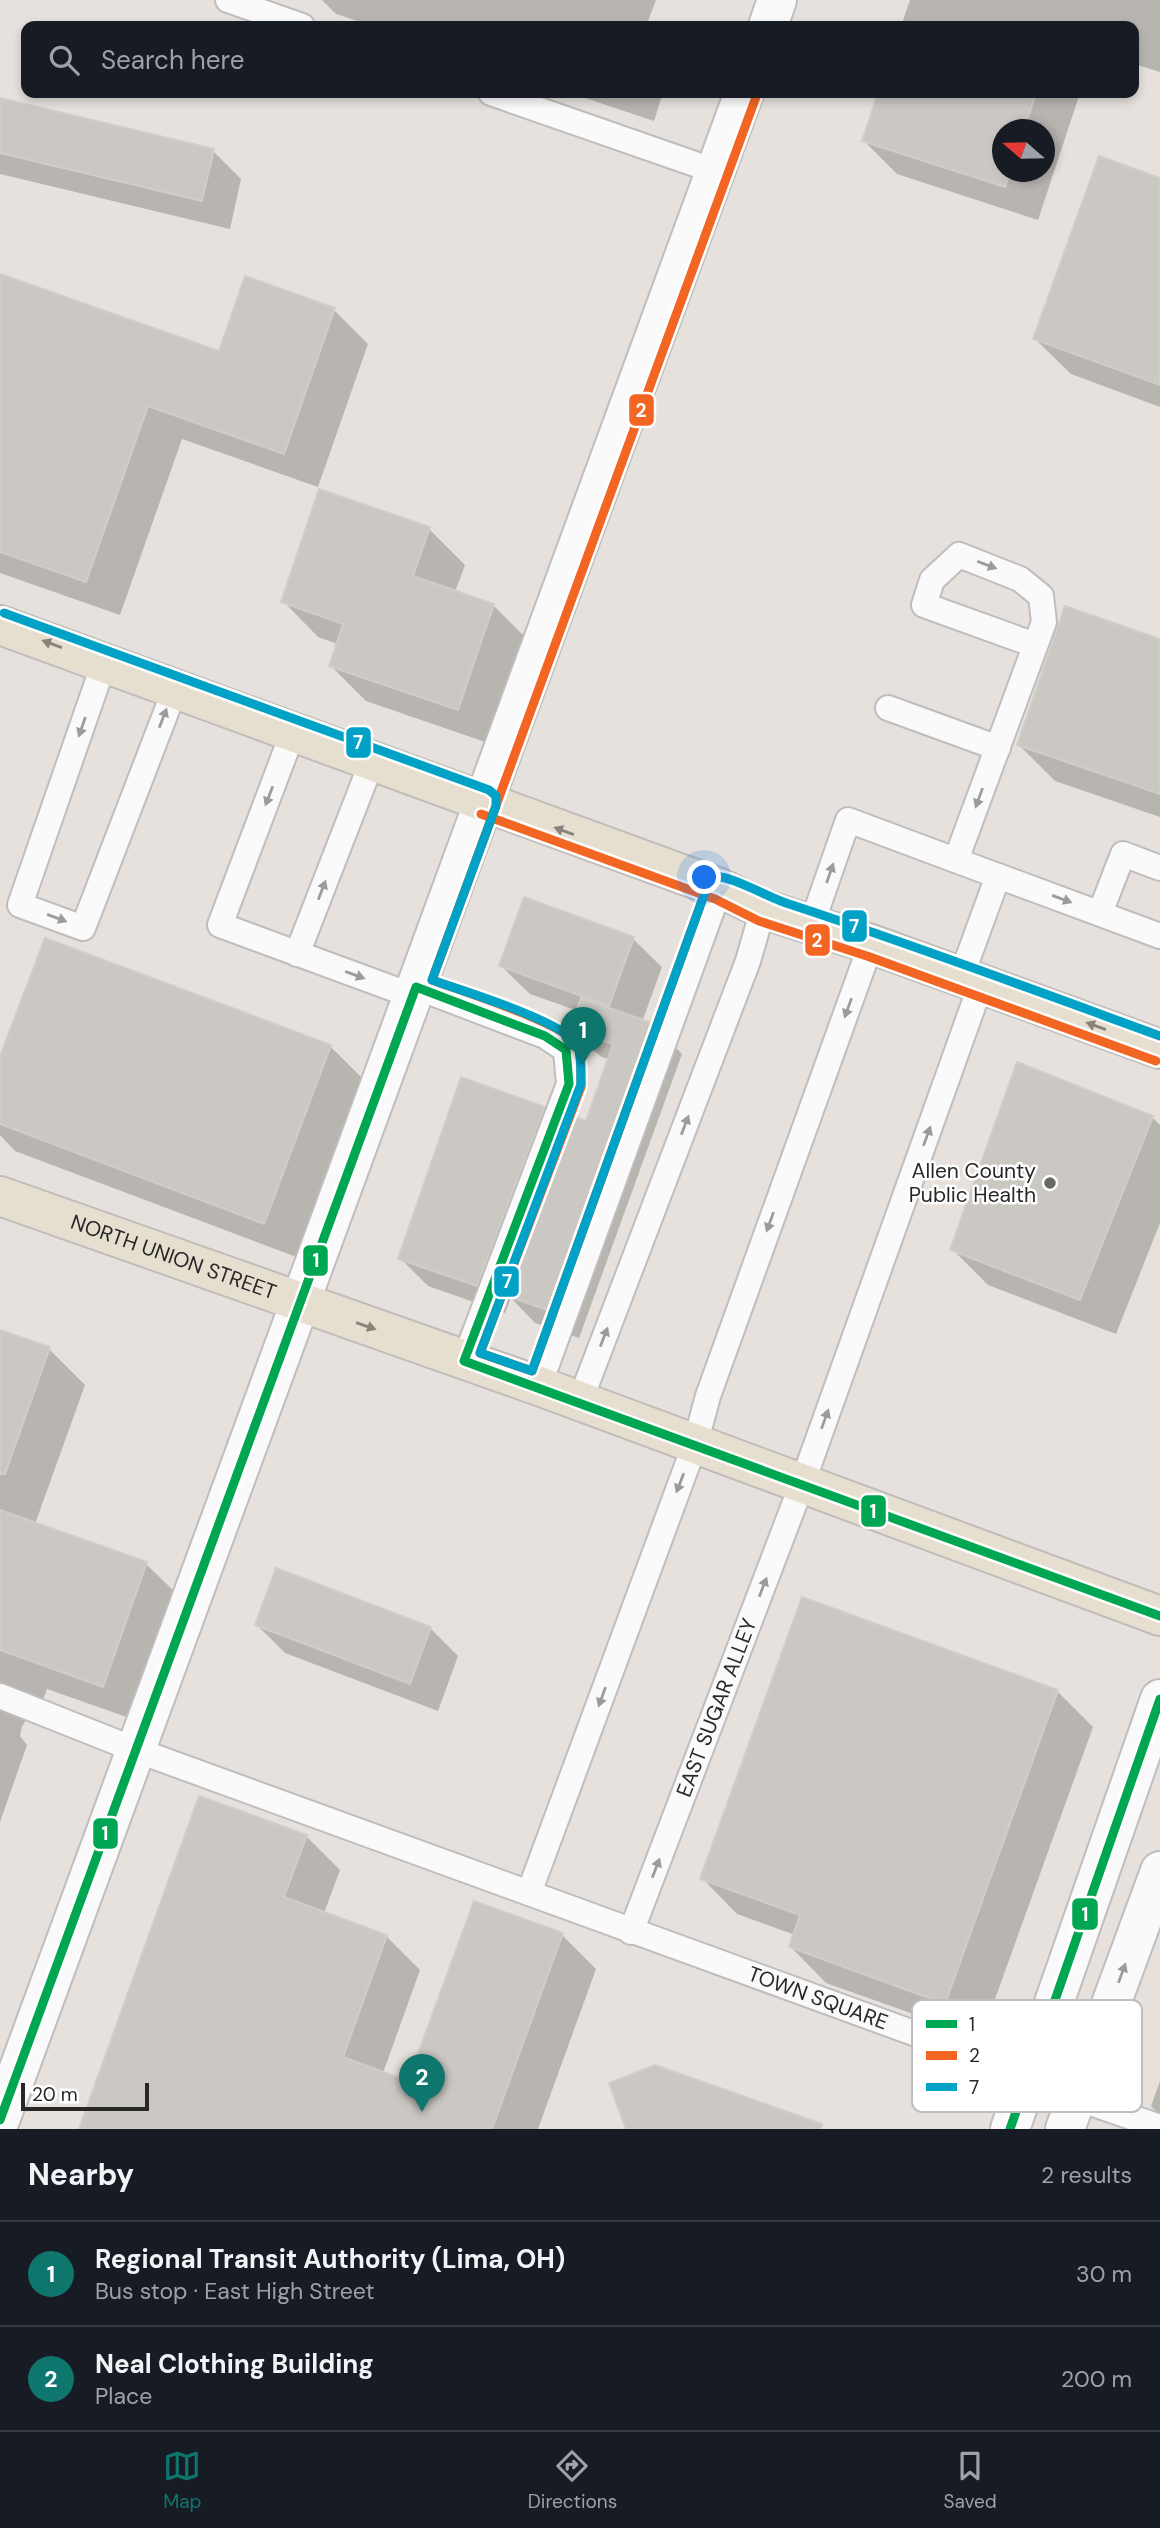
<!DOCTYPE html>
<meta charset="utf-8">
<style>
body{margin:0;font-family:"DM Sans",sans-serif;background:#20242c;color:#f1f3f6}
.compass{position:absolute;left:992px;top:119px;width:63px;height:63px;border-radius:50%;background:#171b24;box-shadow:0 4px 10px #0003;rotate:290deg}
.scale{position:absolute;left:21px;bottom:18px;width:128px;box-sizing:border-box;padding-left:7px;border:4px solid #272727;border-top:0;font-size:19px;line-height:24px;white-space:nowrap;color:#272727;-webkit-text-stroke:5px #fff;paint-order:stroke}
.you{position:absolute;left:705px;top:878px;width:24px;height:24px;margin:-18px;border:5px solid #fff;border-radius:50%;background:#1a73e8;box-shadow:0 0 0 10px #1a73e833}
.badge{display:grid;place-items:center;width:46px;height:46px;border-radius:50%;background:#0f766e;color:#fff;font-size:23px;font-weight:700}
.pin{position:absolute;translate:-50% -58px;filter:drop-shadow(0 2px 4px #0008)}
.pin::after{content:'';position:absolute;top:37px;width:24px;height:21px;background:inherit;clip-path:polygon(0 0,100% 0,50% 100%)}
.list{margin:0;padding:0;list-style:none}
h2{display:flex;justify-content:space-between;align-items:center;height:91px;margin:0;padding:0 28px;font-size:30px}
h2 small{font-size:23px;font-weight:400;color:#9ea1a6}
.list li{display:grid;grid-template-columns:46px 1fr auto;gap:21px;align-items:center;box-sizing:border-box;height:105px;padding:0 28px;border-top:2px solid #363941}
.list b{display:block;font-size:26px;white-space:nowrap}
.list p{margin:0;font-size:23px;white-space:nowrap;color:#9ea1a6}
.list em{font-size:23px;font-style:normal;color:#9ea1a6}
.icon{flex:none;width:38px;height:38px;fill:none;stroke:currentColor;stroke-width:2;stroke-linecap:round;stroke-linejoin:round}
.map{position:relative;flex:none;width:1160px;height:2129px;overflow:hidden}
.search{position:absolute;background:#171b24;box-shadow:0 4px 10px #0003;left:21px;right:21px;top:21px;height:77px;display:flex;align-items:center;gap:18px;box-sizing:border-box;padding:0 24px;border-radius:14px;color:#9ea1a6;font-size:26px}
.sheet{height:301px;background:#171b24}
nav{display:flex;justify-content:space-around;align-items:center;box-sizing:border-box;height:98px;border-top:2px solid #363941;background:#171b24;font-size:19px;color:#9ea1a6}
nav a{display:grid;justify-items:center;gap:4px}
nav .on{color:#0f766e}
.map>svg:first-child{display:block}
.shadow{fill:#0003;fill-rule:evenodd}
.building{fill:#cbc7c3;stroke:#d1cdc8;stroke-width:2}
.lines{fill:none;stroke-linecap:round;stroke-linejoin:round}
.service-casing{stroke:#bfbdbe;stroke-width:28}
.minor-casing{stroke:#bfbdbe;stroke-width:42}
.tertiary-casing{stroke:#bfbdbe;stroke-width:42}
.primary-casing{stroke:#bfbdbb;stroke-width:42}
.service{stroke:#fbfafa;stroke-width:24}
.minor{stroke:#fbfafa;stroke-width:38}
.tertiary{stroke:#fbfafa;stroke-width:38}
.primary{stroke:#e6dfd0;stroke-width:38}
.bus-1-casing{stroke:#fff;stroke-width:14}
.bus-2-casing{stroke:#fff;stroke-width:14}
.bus-3-casing{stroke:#fff;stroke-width:14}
.bus-1{stroke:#00a651;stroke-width:9}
.bus-2{stroke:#f26522;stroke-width:9}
.bus-3{stroke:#02a2c6;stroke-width:9}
.oneway{fill:#9c9b9b}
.oneway2{fill:#86837c}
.poi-dot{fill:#6a6866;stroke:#fff;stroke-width:2.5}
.labels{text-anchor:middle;stroke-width:5;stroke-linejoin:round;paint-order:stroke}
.poi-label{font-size:21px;fill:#272727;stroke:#fff;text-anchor:end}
.street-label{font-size:21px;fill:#272727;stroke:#fff}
.key{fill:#fff;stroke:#bebebe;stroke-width:2}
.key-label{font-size:19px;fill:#272727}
.line-badge{stroke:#fff;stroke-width:2.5}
.badge-label{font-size:19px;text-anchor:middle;font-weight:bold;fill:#fff}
</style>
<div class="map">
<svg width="1160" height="2129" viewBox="0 0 1160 2129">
<rect width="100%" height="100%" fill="#e6e1dc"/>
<!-- shadow -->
<path class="shadow" d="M322 0H656L646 26H373L336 14Z
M910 0H1160V72L1134 64V26H901Z
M570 93H663L654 121Z
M879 93H1080L1038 220 897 174 864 141ZM1002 130H1044V172H1002Z
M0 100 213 151 241 179 230 229 0 174Z
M1160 180V407L1071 374 1035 339Z
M0 276 220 353 334 310 368 344 318 487 182 439 120 615 0 573Z
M429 529 465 565 455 592 494 606 529 641 494 745 366 701 331 666 338 644 318 637 283 601Z
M1160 641V817L1055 781 1019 745Z
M633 939 662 967 642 1022 654 1026 682 1054 579 1338 535 1323 511 1298 505 1313 428 1286 400 1258 544 1108 568 1133 587 1123 610 1060 600 1056 572 1028 578 1011 530 994 501 966Z
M330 1046 366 1082 299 1258 15 1151 0 1135V1061Z
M1152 1117 1160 1125V1223L1116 1334 988 1285 953 1250Z
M0 1331 49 1349 85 1385 35 1524 146 1564 182 1599 138 1721 47 1689 37 1717 27 1719 22 1726 20 1736 27 1745 0 1822Z
M257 1625 430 1628 458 1656 438 1711 285 1653Z
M1057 1691 1093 1727 981 2038 826 1983 791 1947 795 1935 737 1914 702 1878Z
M306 1836 340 1870 324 1913 386 1936 420 1970 383 2073 410 2083 562 1935 596 1969 538 2129H81Z
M1160 2081V2115L1151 2106Z"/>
<!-- building -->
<path class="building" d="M878 93H1036L1024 130H1003V172H1010L1005 187 862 141Z
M0 98 214 149 202 201 0 153Z
M1099 156 1160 178V385L1033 339Z
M0 274 219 351 245 276 335 308 284 454 148 406 86 582 0 552Z
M319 489 430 527 413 576 494 604 458 710 329 666 343 624 281 602Z
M1065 606 1160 639V794L1017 745Z
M524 897 634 937 609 1006 499 966Z
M45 938 331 1045 264 1224 0 1124V1056Z
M581 998 655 1024 550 1311 505 1295 573 1116 586 1121 613 1044 570 1029Z
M1017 1062 1153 1116 1080 1300 950 1250Z
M461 1077 545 1107 477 1286 398 1259Z
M0 1330 50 1347 5 1474H0Z
M0 1510 147 1562 103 1687 0 1650Z
M276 1568 431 1627 410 1684 255 1625Z
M802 1597 1058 1690 945 2004 789 1947 800 1915 700 1879Z
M199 1796 307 1835 284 1897 387 1935 343 2057 408 2081 474 1901 563 1933 492 2129H79Z
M655 2065 822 2124 821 2129H626L609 2083Z"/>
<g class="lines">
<!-- service casing -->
<g class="service-casing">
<g id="service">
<path d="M228 0 302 26"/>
<path d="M491 93 715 171"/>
<path d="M104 663 20 905 83 928 175 689"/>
<path d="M888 708 998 748"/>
<path d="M293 732 220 925 413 996"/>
<path d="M956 860 1044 622 1041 596 1020 579 959 555 932 580 924 605 1035 645"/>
<path d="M998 876 1160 936"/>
<path d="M1100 913 1123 854 1160 868"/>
<path d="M811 926 848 820 998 876 961 977"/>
<path d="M297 954 373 759"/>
<path d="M416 987 545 1036 566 1050 569 1084 464 1361"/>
<path d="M539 1386 720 888"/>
<path d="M580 1401 748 961 763 909"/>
<path id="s1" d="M0 1696 136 1750 985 2059 1076 2098 1160 2127"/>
<path d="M529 1893 695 1444 708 1396 871 944"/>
<path id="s2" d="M631 1932 802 1484 981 984"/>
</g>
</g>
<!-- minor casing -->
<g class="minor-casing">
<path id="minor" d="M768 26 777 0
M0 2120 744 93"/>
</g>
<!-- tertiary casing -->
<g class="tertiary-casing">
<path id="tertiary" d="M1010 2129 1160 1699
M1065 2129 1160 1871"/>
</g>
<!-- primary casing -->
<g class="primary-casing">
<g id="primary">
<path d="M0 625 720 888 763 909 871 944 1160 1049"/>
<path id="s3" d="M0 1196 539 1386 1160 1616"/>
</g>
</g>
<!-- service -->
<use href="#service" class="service"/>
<!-- minor -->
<use href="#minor" class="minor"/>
<!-- tertiary -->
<use href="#tertiary" class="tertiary"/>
<!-- primary -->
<use href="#primary" class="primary"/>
<!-- bus-1 casing -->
<g class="bus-1-casing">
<path id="bus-1" d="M0 2120 416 987 545 1036 566 1050 569 1084 464 1361 1160 1616
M1010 2129 1160 1699"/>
</g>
<!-- bus-2 casing -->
<g class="bus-2-casing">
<path id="bus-2" d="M481 814 715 899 759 921 867 956 1156 1061
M708 884 532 1371 480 1353 581 1087C581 1076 582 1054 577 1044 564 1023 458 990 432 980L756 97"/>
</g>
<!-- bus-3 casing -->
<g class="bus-3-casing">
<path id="bus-3" d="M4 613 489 790 496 796V806L432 980C465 992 554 1018 575 1042 583 1050 580 1073 581 1084L480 1353 532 1371 708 884 715 877C729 874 771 899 789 904 914 945 1037 991 1160 1036"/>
</g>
<!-- bus-1 -->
<use href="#bus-1" class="bus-1"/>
<!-- bus-2 -->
<use href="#bus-2" class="bus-2"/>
<!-- bus-3 -->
<use href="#bus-3" class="bus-3"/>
</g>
<!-- one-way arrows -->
<defs><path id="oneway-solid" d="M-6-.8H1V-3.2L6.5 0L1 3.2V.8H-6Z" transform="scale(1.75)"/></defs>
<g class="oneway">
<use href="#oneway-solid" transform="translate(987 565) rotate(21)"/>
<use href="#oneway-solid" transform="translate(163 718) rotate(-69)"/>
<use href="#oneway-solid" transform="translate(82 727) rotate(109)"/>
<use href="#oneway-solid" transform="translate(269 796) rotate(111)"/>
<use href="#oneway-solid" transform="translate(979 798) rotate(110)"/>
<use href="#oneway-solid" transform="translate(830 873) rotate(-71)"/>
<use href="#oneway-solid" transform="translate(322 890) rotate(-69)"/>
<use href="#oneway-solid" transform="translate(1062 899) rotate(20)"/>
<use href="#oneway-solid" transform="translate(57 918) rotate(20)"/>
<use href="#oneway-solid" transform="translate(355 975) rotate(20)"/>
<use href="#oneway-solid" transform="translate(848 1008) rotate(110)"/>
<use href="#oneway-solid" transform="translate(685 1125) rotate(-69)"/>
<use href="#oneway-solid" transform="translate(927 1136) rotate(-70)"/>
<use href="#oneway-solid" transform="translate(770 1222) rotate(110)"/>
<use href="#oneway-solid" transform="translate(604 1337) rotate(-69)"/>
<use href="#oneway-solid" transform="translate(825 1419) rotate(-70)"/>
<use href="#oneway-solid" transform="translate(680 1483) rotate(111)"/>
<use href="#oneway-solid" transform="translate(763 1587) rotate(-69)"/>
<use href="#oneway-solid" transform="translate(602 1697) rotate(110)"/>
<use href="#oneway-solid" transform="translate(656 1868) rotate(-69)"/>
<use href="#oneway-solid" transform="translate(1122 1973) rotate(-70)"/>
</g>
<g class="oneway2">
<use href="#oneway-solid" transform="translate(52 644) rotate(-160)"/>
<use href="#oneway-solid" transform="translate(564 831) rotate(-160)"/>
<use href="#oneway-solid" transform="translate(1096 1026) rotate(-160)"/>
<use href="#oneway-solid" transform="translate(366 1326) rotate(19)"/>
</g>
<!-- markers -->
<circle class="poi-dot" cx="1050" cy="1183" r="7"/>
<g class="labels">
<!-- poi labels -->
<g class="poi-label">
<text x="1036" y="1178">Allen County<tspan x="1036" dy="24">Public Health</tspan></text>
</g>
<!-- street labels -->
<g class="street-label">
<text dy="7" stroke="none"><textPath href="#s3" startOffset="184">NORTH UNION STREET</textPath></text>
<text dy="7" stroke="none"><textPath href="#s2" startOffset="240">EAST SUGAR ALLEY</textPath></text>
<text dy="7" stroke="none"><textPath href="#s1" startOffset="872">TOWN SQUARE</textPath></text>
</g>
</g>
<!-- legend -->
<rect x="912" y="2000" width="230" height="112" rx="10" class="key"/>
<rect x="926" y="2020" width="31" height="8" fill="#00a651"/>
<rect x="926" y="2051" width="31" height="9" fill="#f26522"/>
<rect x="926" y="2083" width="31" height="8" fill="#02a2c6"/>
<g class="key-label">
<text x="969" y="2031">1</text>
<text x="969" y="2062">2</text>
<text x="969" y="2094">7</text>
</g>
<g class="line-badge">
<rect x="628" y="393" width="27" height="34" rx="7" fill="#f26522"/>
<rect x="345" y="726" width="27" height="33" rx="7" fill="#02a2c6"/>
<rect x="841" y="909" width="27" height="34" rx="7" fill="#02a2c6"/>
<rect x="804" y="923" width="27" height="34" rx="7" fill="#f26522"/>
<rect x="302" y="1244" width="27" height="33" rx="7" fill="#00a651"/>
<rect x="493" y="1265" width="27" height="33" rx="7" fill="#02a2c6"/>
<rect x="860" y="1494" width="27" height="34" rx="7" fill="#00a651"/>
<rect x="92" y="1817" width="27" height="33" rx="7" fill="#00a651"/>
<rect x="1071" y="1897" width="28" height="34" rx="7" fill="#00a651"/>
</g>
<g class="badge-label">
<text x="641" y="417">2</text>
<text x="358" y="749">7</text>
<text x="854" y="933">7</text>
<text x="817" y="947">2</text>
<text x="316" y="1267">1</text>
<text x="507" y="1288">7</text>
<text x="873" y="1518">1</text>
<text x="105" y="1840">1</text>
<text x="1085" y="1921">1</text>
</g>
</svg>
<svg class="compass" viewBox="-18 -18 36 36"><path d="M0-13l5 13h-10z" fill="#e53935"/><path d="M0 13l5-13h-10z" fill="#9ea1a6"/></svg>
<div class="scale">20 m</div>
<div class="you"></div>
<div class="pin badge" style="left:583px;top:1065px">1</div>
<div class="pin badge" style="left:422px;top:2112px">2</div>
<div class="search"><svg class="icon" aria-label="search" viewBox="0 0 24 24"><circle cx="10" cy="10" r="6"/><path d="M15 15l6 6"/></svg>Search here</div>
</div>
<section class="sheet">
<h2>Nearby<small>2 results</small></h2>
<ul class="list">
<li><span class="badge">1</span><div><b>Regional Transit Authority (Lima, OH)</b><p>Bus stop · East High Street</p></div><em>30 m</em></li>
<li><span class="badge">2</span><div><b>Neal Clothing Building</b><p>Place</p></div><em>200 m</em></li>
</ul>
</section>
<nav>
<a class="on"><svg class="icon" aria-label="map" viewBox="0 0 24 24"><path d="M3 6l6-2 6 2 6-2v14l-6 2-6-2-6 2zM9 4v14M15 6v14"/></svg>Map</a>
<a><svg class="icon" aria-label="directions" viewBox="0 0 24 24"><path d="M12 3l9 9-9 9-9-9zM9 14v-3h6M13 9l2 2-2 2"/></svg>Directions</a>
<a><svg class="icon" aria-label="saved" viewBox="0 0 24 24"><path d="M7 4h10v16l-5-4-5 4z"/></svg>Saved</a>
</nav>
